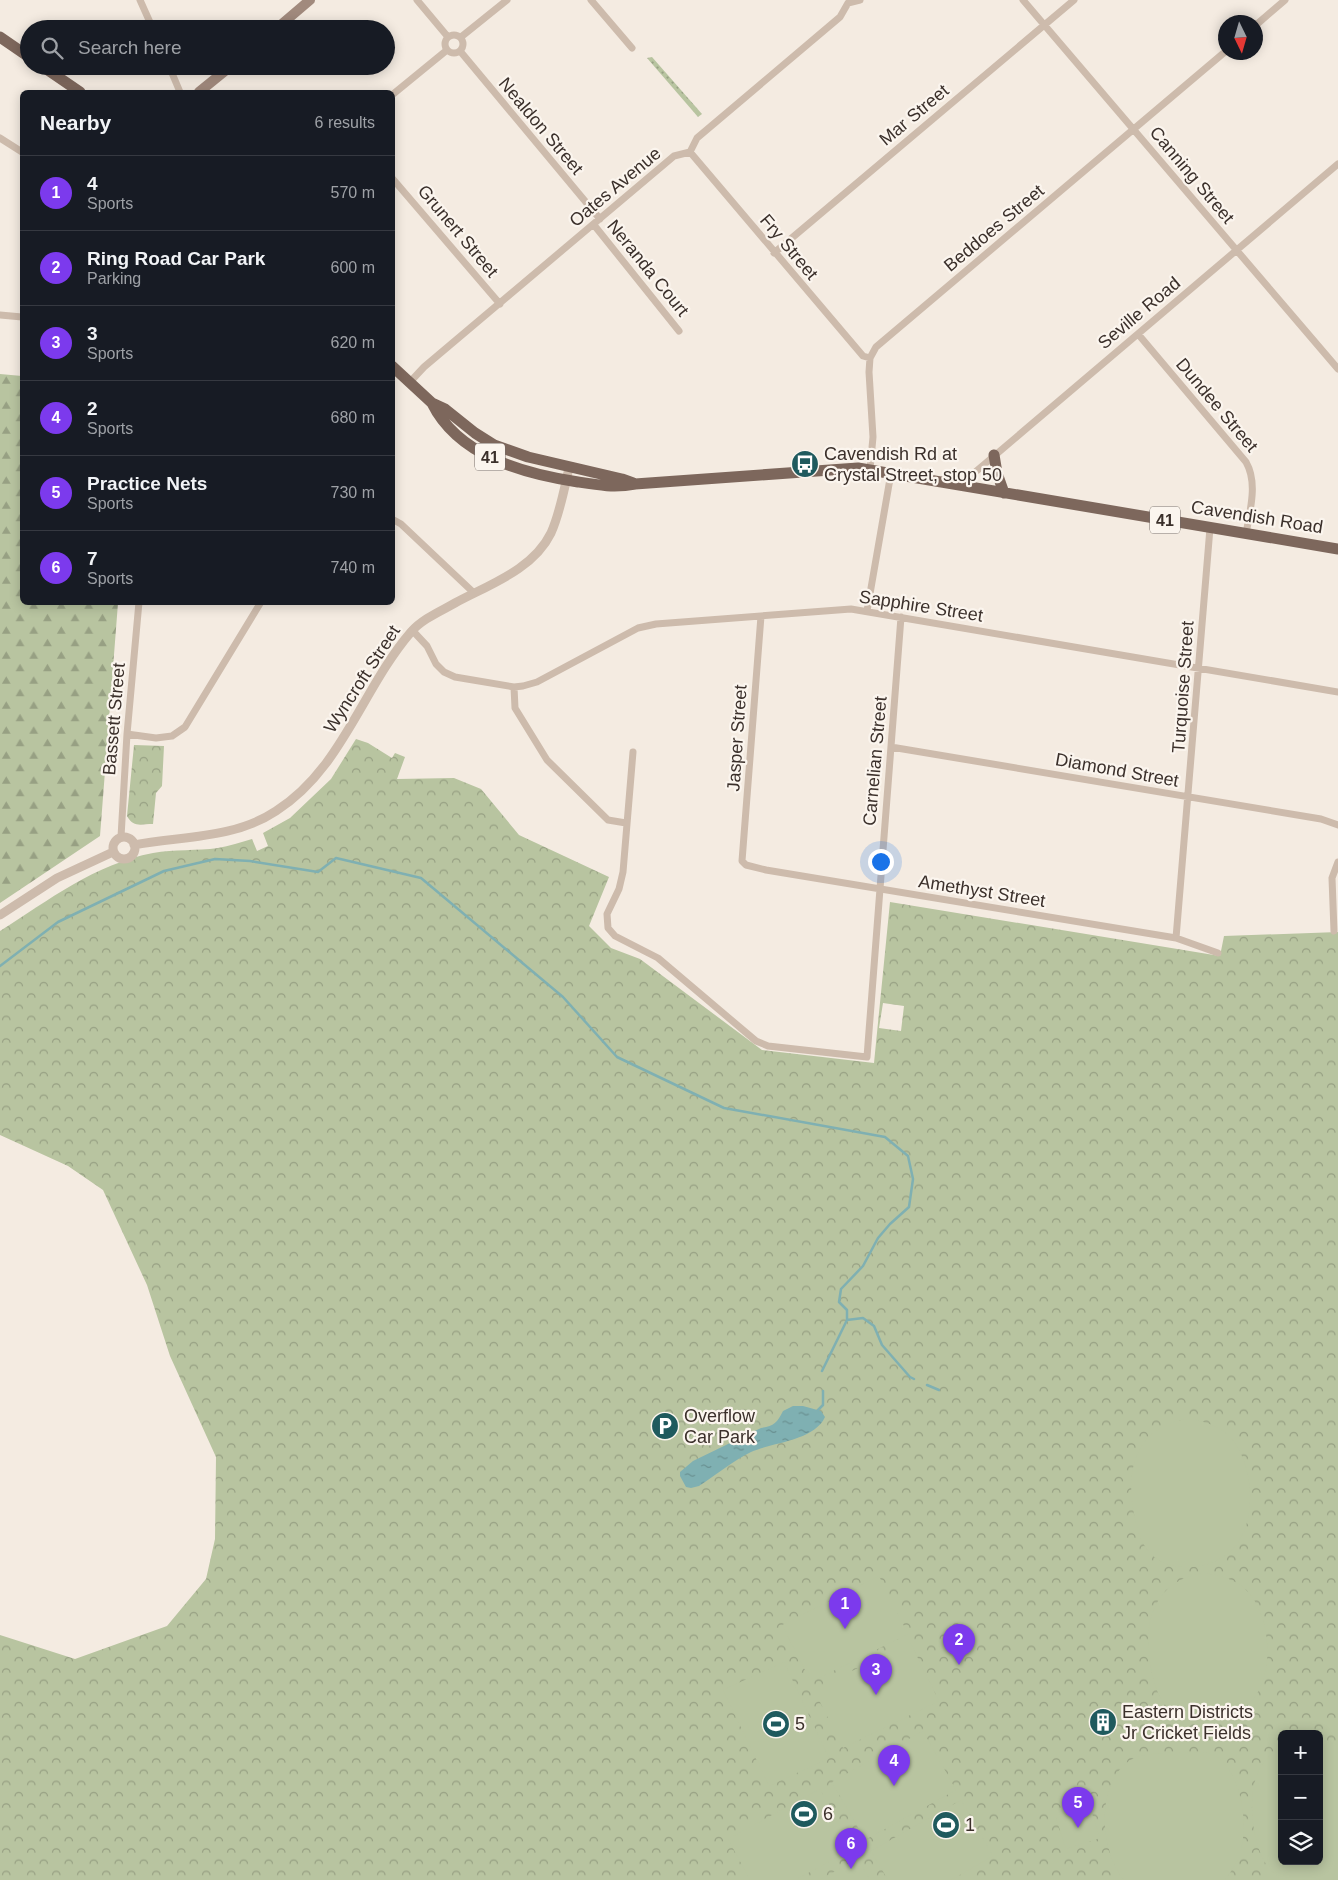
<!DOCTYPE html>
<meta charset="utf-8">
<style>
body{margin:0;font-family:Helvetica,sans-serif;background:#20242c;color:#f1f3f6}
.controls{position:absolute;right:15px;bottom:15px;display:grid;overflow:hidden;border-radius:8px;box-shadow:0 2px 12px #0003}
.controls button{width:45px;height:45px;display:grid;place-items:center;padding:0;border:0;border-bottom:1px solid #363941;background:#171b24;color:#f1f3f6;font:25px sans-serif}
.compass{position:absolute;left:1218px;top:15px;width:45px;height:45px;border-radius:50%;background:#171b24;box-shadow:0 2px 12px #0003;rotate:175deg}
.you{position:absolute;left:880px;top:861px;width:18px;height:18px;margin:-12px;border:4px solid #fff;border-radius:50%;background:#1a73e8;box-shadow:0 0 0 8px #1a73e833}
.badge{display:grid;place-items:center;width:32px;height:32px;border-radius:50%;background:#7c3aed;color:#fff;font-size:16px;font-weight:700}
.pin{position:absolute;translate:-50% -41px;filter:drop-shadow(0 1px 2px #0008)}
.pin::after{content:'';position:absolute;top:26px;width:18px;height:15px;background:inherit;clip-path:polygon(0 0,100% 0,50% 100%)}
.list{margin:0;padding:0;list-style:none}
h2{display:flex;justify-content:space-between;align-items:center;height:65px;margin:0;padding:0 20px;font-size:21px}
h2 small{font-size:16px;font-weight:400;color:#9ea1a6}
.list li{display:grid;grid-template-columns:32px 1fr auto;gap:15px;align-items:center;box-sizing:border-box;height:75px;padding:0 20px;border-top:1px solid #363941}
.list b{display:block;font-size:19px;white-space:nowrap}
.list p{margin:0;font-size:16px;white-space:nowrap;color:#9ea1a6}
.list em{font-size:16px;font-style:normal;color:#9ea1a6}
.icon{flex:none;width:28px;height:28px;fill:none;stroke:currentColor;stroke-width:2;stroke-linecap:round;stroke-linejoin:round}
.map{position:relative;flex:none;width:1338px;height:1880px;overflow:hidden}
.search{position:absolute;background:#171b24;box-shadow:0 2px 12px #0003;left:20px;top:20px;width:375px;height:55px;display:flex;align-items:center;gap:12px;box-sizing:border-box;padding:0 18px;border-radius:28px;color:#9ea1a6;font-size:19px}
.panel{position:absolute;background:#171b24;box-shadow:0 2px 12px #0003;left:20px;top:90px;width:375px;height:515px;border-radius:8px}
.map>svg:first-child{display:block}
.grass{fill:url(#grass-dots)}
.forest{fill:url(#forest-firs)}
.park{fill:url(#park-crowns);fill-rule:evenodd}
.garden{fill:#b8c4a0}
.water{fill:url(#water-ripples)}
.lines{fill:none;stroke-linecap:round;stroke-linejoin:round}
.stream{stroke:#7fb0b2;stroke-width:2.5}
.minor{stroke:#cdbbac;stroke-width:7}
.tertiary{stroke:#cdbbac;stroke-width:9}
.secondary{stroke:#a18a7d;stroke-width:10}
.primary{stroke:#7d675c;stroke-width:11}
.labels{text-anchor:middle;stroke-width:4.5;stroke-linejoin:round;paint-order:stroke}
.shield{fill:#fbf5ee;stroke:#756b66;stroke-width:1}
.shield-label{font-size:16px;font-weight:bold;fill:#3b302b}
.street-label{font-size:18px;fill:#3b302b;stroke:#fbf5ee}
.poi-label{font-size:18px;fill:#3b302b;stroke:#fbf5ee;text-anchor:start}
</style>
<div class="map">
<svg width="1338" height="1880" viewBox="0 0 1338 1880">
<defs>
<pattern id="grass-dots" width="8" height="8" patternUnits="userSpaceOnUse" patternTransform="scale(1.25)"><rect width="8" height="8" fill="#b8c4a0"/><path d="M2 2h.1M6 6h.1" fill="none" stroke="#97a083" stroke-width="1.8" stroke-linecap="round"/></pattern>
<pattern id="forest-firs" width="22" height="20" patternUnits="userSpaceOnUse" patternTransform="scale(1.25)"><rect width="22" height="20" fill="#b8c4a0"/><path d="M5 1l3.5 6h-7zM16 11l3.5 6h-7z" fill="#97a083"/></pattern>
<pattern id="park-crowns" width="20" height="18" patternUnits="userSpaceOnUse" patternTransform="scale(1.25)"><rect width="20" height="18" fill="#b8c4a0"/><path d="M2 6a3 3 0 1 1 6 0M12 15a3 3 0 1 1 6 0" fill="none" stroke="#97a083"/></pattern>
<pattern id="water-ripples" width="26" height="14" patternUnits="userSpaceOnUse" patternTransform="scale(1.25)"><rect width="26" height="14" fill="#7fb0b2"/><path d="M2 4q2-2 4 0t4 0M15 11q2-2 4 0t4 0" fill="none" stroke="#699091"/></pattern>
</defs>
<rect width="100%" height="100%" fill="#f4ebe1"/>
<!-- grass -->
<path class="grass" d="M652 57 702 114 698 117 647 58Z"/>
<!-- forest -->
<path class="forest" d="M0 374 22 376V602L118 603 100 836 0 903Z"/>
<!-- park -->
<path class="park" d="M356 739 368 743 392 758 395 753 405 757 397 779 454 778 481 789 519 835 609 877 589 926 611 948 640 959 762 1050 874 1063 890 902 1220 956 1224 936 1338 932V1880H0V1635L75 1659 167 1626 206 1579 215 1539 216 1457 170 1356 147 1285 103 1190 68 1166 0 1135V931C49 900 95 864 153 853 174 849 197 851 218 848 229 846 241 842 252 839L257 851 268 846 263 833 290 818 331 779ZM883 1003 904 1006 901 1031 879 1028ZM1282 1734H1319V1861H1282Z
M134 745 164 746 162 786 156 793 153 824C140 824 134 828 127 816Z"/>
<!-- garden -->
<path class="garden" d="M1186 1419C1202 1421 1217 1424 1228 1435 1253 1459 1258 1516 1237 1544 1225 1560 1206 1567 1187 1567 1175 1567 1161 1564 1152 1555 1141 1545 1137 1529 1134 1514 1125 1470 1136 1427 1186 1419Z
M1203 1573C1219 1575 1233 1578 1245 1589 1271 1613 1275 1671 1254 1698 1242 1714 1223 1721 1204 1721 1192 1721 1178 1718 1169 1709 1158 1699 1154 1683 1151 1668 1142 1624 1153 1581 1203 1573Z
M879 1576 908 1634 811 1682 782 1625Z
M910 1642 939 1701 843 1748 814 1690Z
M784 1662 829 1758 769 1786 723 1690Z
M923 1731 956 1790 865 1840 832 1782Z
M1319 1739 1338 1745V1879C1329 1880 1287 1880 1280 1878 1253 1863 1246 1801 1257 1775 1262 1763 1271 1752 1282 1746V1861H1319Z
M1186 1752C1196 1753 1208 1751 1216 1756 1242 1773 1249 1826 1240 1853 1237 1863 1231 1872 1225 1880H1124C1100 1851 1095 1785 1129 1761 1142 1752 1171 1753 1186 1752Z
M820 1789 853 1849 795 1880H750L728 1839Z
M961 1800 993 1856 951 1880H888L871 1851Z
M1090 1807 1100 1838 1066 1849 1056 1818Z
M858 1859 870 1880H819Z"/>
<!-- water -->
<path class="water" d="M793 1406H803L821 1411 825 1417C814 1441 773 1442 751 1452 733 1461 716 1475 699 1486L691 1488 686 1487 680 1476V1472L693 1461 761 1428C774 1426 777 1423 783 1411Z"/>
<g class="lines">
<!-- stream -->
<path class="stream" d="M0 966 58 922 164 871 215 859 250 861 318 872 336 858 421 878 563 997 617 1057 724 1108 885 1137 908 1156 913 1179 909 1207 890 1224 878 1238 863 1266 841 1289 839 1302 847 1310V1320L822 1371
M847 1320 863 1318 874 1326 882 1345 910 1377 914 1379
M927 1385 939 1390
M818 1410 823 1405V1391"/>
<!-- minor -->
<path class="minor" d="M140 0 153 29
M417 0 448 37
M591 0 632 48
M1023 0 1338 369
M1256 25 1285 0
M445 44a9 9 0 1 1 18 0a9 9 0 1 1-18 0Z
M461 37 507 0
M460 51 600 219
M169 66 180 92
M392 95 447 50
M0 138 22 152
M690 152 863 356 870 358
M392 178 500 304
M594 225 679 331
M774 253 1074 0
M0 315 22 317
M1138 334 1246 462C1258 483 1250 510 1246 534
M410 382 424 367 674 156 690 152 697 138 840 17 848 3 860 0
M870 469 873 437 869 372 870 358 876 347 1226 51
M960 485 1338 164
M392 519 401 524 474 593
M867 611 891 473
M761 616 742 861 746 865 766 870 1176 938 1218 953
M412 630 427 646 436 664 444 672 455 677 514 687 523 686 537 682 638 628 656 624 851 609 1338 692
M514 687 515 708 547 760 608 820 626 823
M127 734 156 738 172 736 185 727 261 602
M891 747 1321 819 1338 825
M633 752 623 872 619 889 607 914 608 928 615 936 658 958 756 1041 768 1046 867 1057 901 617
M121 837 127 734 139 602
M1334 931 1332 878 1338 862
M1176 938 1210 528"/>
<!-- tertiary -->
<path class="tertiary" d="M113 848a11 11 0 1 1 22 0a11 11 0 1 1-22 0Z
M134 845C181 836 234 839 276 811 342 769 362 689 411 632 422 619 441 611 455 603 488 585 533 570 551 533 560 513 564 490 569 468
M0 915 57 878 113 852"/>
<!-- secondary -->
<path class="secondary" d="M276 29 310 0
M199 92 231 66"/>
<!-- primary -->
<path class="primary" d="M0 37 29 57
M42 66 80 92
M392 366 432 403 445 409 475 433 494 445 528 457 622 479 633 483
M432 403C458 456 524 474 578 482 597 485 615 488 635 484L858 468 1338 549
M994 455 997 473 1004 493"/>
</g>
<!-- icons -->
<defs>
<g id="bus-disc" transform="scale(1.4375)"><circle r="9.5" fill="#1f5a5e" stroke="#fbf5ee"/><path d="M-5-6H5V4H4V6H2V4H-2V6H-4V4H-5ZM-3.5-4V0h7V-4ZM-3.5 1.2v1.5H-2V1.2ZM2 1.2v1.5H3.5V1.2Z" fill="#fff"/></g>
<g id="parking-disc" transform="scale(1.4375)"><circle r="9.5" fill="#1f5a5e" stroke="#fbf5ee"/><path d="M-3.5-5.5H1a3.5 3.5 0 0 1 0 7H-1V5.5H-3.5ZM-1-3.4V-.6H.8a1.4 1.4 0 0 0 0-2.8Z" fill="#fff"/></g>
<g id="building-disc" transform="scale(1.4375)"><circle r="9.5" fill="#1f5a5e" stroke="#fbf5ee"/><path d="M-4-6H4V6H1V3H-1V6H-4ZM-2.5-4.3h1.7v1.8h-1.7ZM.8-4.3h1.7v1.8H.8ZM-2.5-1h1.7V.8h-1.7ZM.8-1h1.7V.8H.8Z" fill="#fff"/></g>
<g id="stadium-disc" transform="scale(1.4375)"><circle r="9.5" fill="#1f5a5e" stroke="#fbf5ee"/><path d="M0-5a6.5 5 0 1 0 0 10a6.5 5 0 1 0 0-10ZM-3.5-1.8h7v3.6h-7Z" fill="#fff"/></g>
</defs>
<g fill-rule="evenodd">
<use href="#bus-disc" x="805" y="464"/>
<use href="#parking-disc" x="665" y="1426"/>
<use href="#building-disc" x="1103" y="1722"/>
<use href="#stadium-disc" x="776" y="1724"/>
<use href="#stadium-disc" x="804" y="1814"/>
<use href="#stadium-disc" x="946" y="1825"/>
</g>
<g class="labels">
<!-- shield labels -->
<g class="shield">
<rect x="475" y="443.5" width="30" height="27" rx="4"/>
<rect x="1150" y="506.5" width="30" height="27" rx="4"/>
</g>
<g class="shield-label">
<text x="490" y="463">41</text>
<text x="1165" y="526">41</text>
</g>
<!-- street labels -->
<g class="street-label">
<text transform="translate(914 115) rotate(-40)" y="6">Mar Street</text>
<text transform="translate(541 126) rotate(50)" y="6">Nealdon Street</text>
<text transform="translate(1192 175) rotate(50)" y="6">Canning Street</text>
<text transform="translate(615 187) rotate(-40)" y="6">Oates Avenue</text>
<text transform="translate(994 228) rotate(-40)" y="6">Beddoes Street</text>
<text transform="translate(458 231) rotate(50)" y="6">Grunert Street</text>
<text transform="translate(789 247) rotate(50)" y="6">Fry Street</text>
<text transform="translate(648 268) rotate(51)" y="6">Neranda Court</text>
<text transform="translate(1139 313) rotate(-40)" y="6">Seville Road</text>
<text transform="translate(1217 405) rotate(50)" y="6">Dundee Street</text>
<text transform="translate(1257 517) rotate(9)" y="6">Cavendish Road</text>
<text transform="translate(921 606) rotate(9)" y="6">Sapphire Street</text>
<text transform="translate(362 679) rotate(-57)" y="6">Wyncroft Street</text>
<text transform="translate(1183 687) rotate(-86)" y="6">Turquoise Street</text>
<text transform="translate(114 719) rotate(-85)" y="6">Bassett Street</text>
<text transform="translate(737 738) rotate(-86)" y="6">Jasper Street</text>
<text transform="translate(875 761) rotate(-85)" y="6">Carnelian Street</text>
<text transform="translate(1117 770) rotate(10)" y="6">Diamond Street</text>
<text transform="translate(982 891) rotate(9)" y="6">Amethyst Street</text>
</g>
<!-- poi labels -->
<g class="poi-label">
<text x="824" y="460">Cavendish Rd at<tspan x="824" dy="21">Crystal Street, stop 50</tspan></text>
<text x="684" y="1422">Overflow<tspan x="684" dy="21">Car Park</tspan></text>
<text x="1122" y="1718">Eastern Districts<tspan x="1122" dy="21">Jr Cricket Fields</tspan></text>
<text x="795" y="1730">5</text>
<text x="823" y="1820">6</text>
<text x="965" y="1831">1</text>
</g>
</g>
</svg>
<div class="controls">
<button>+</button>
<button>−</button>
<button><svg class="icon" aria-label="layers" viewBox="0 0 24 24"><path d="M12 4l9 5-9 5-9-5zM3 14l9 5 9-5"/></svg></button>
</div>
<svg class="compass" viewBox="-18 -18 36 36"><path d="M0-13l5 13h-10z" fill="#e53935"/><path d="M0 13l5-13h-10z" fill="#9ea1a6"/></svg>
<div class="you"></div>
<div class="pin badge" style="left:845px;top:1629px">1</div>
<div class="pin badge" style="left:959px;top:1665px">2</div>
<div class="pin badge" style="left:876px;top:1695px">3</div>
<div class="pin badge" style="left:894px;top:1786px">4</div>
<div class="pin badge" style="left:1078px;top:1828px">5</div>
<div class="pin badge" style="left:851px;top:1869px">6</div>
<div class="search"><svg class="icon" aria-label="search" viewBox="0 0 24 24"><circle cx="10" cy="10" r="6"/><path d="M15 15l6 6"/></svg>Search here</div>
<section class="panel">
<h2>Nearby<small>6 results</small></h2>
<ul class="list">
<li><span class="badge">1</span><div><b>4</b><p>Sports</p></div><em>570 m</em></li>
<li><span class="badge">2</span><div><b>Ring Road Car Park</b><p>Parking</p></div><em>600 m</em></li>
<li><span class="badge">3</span><div><b>3</b><p>Sports</p></div><em>620 m</em></li>
<li><span class="badge">4</span><div><b>2</b><p>Sports</p></div><em>680 m</em></li>
<li><span class="badge">5</span><div><b>Practice Nets</b><p>Sports</p></div><em>730 m</em></li>
<li><span class="badge">6</span><div><b>7</b><p>Sports</p></div><em>740 m</em></li>
</ul>
</section>
</div>
